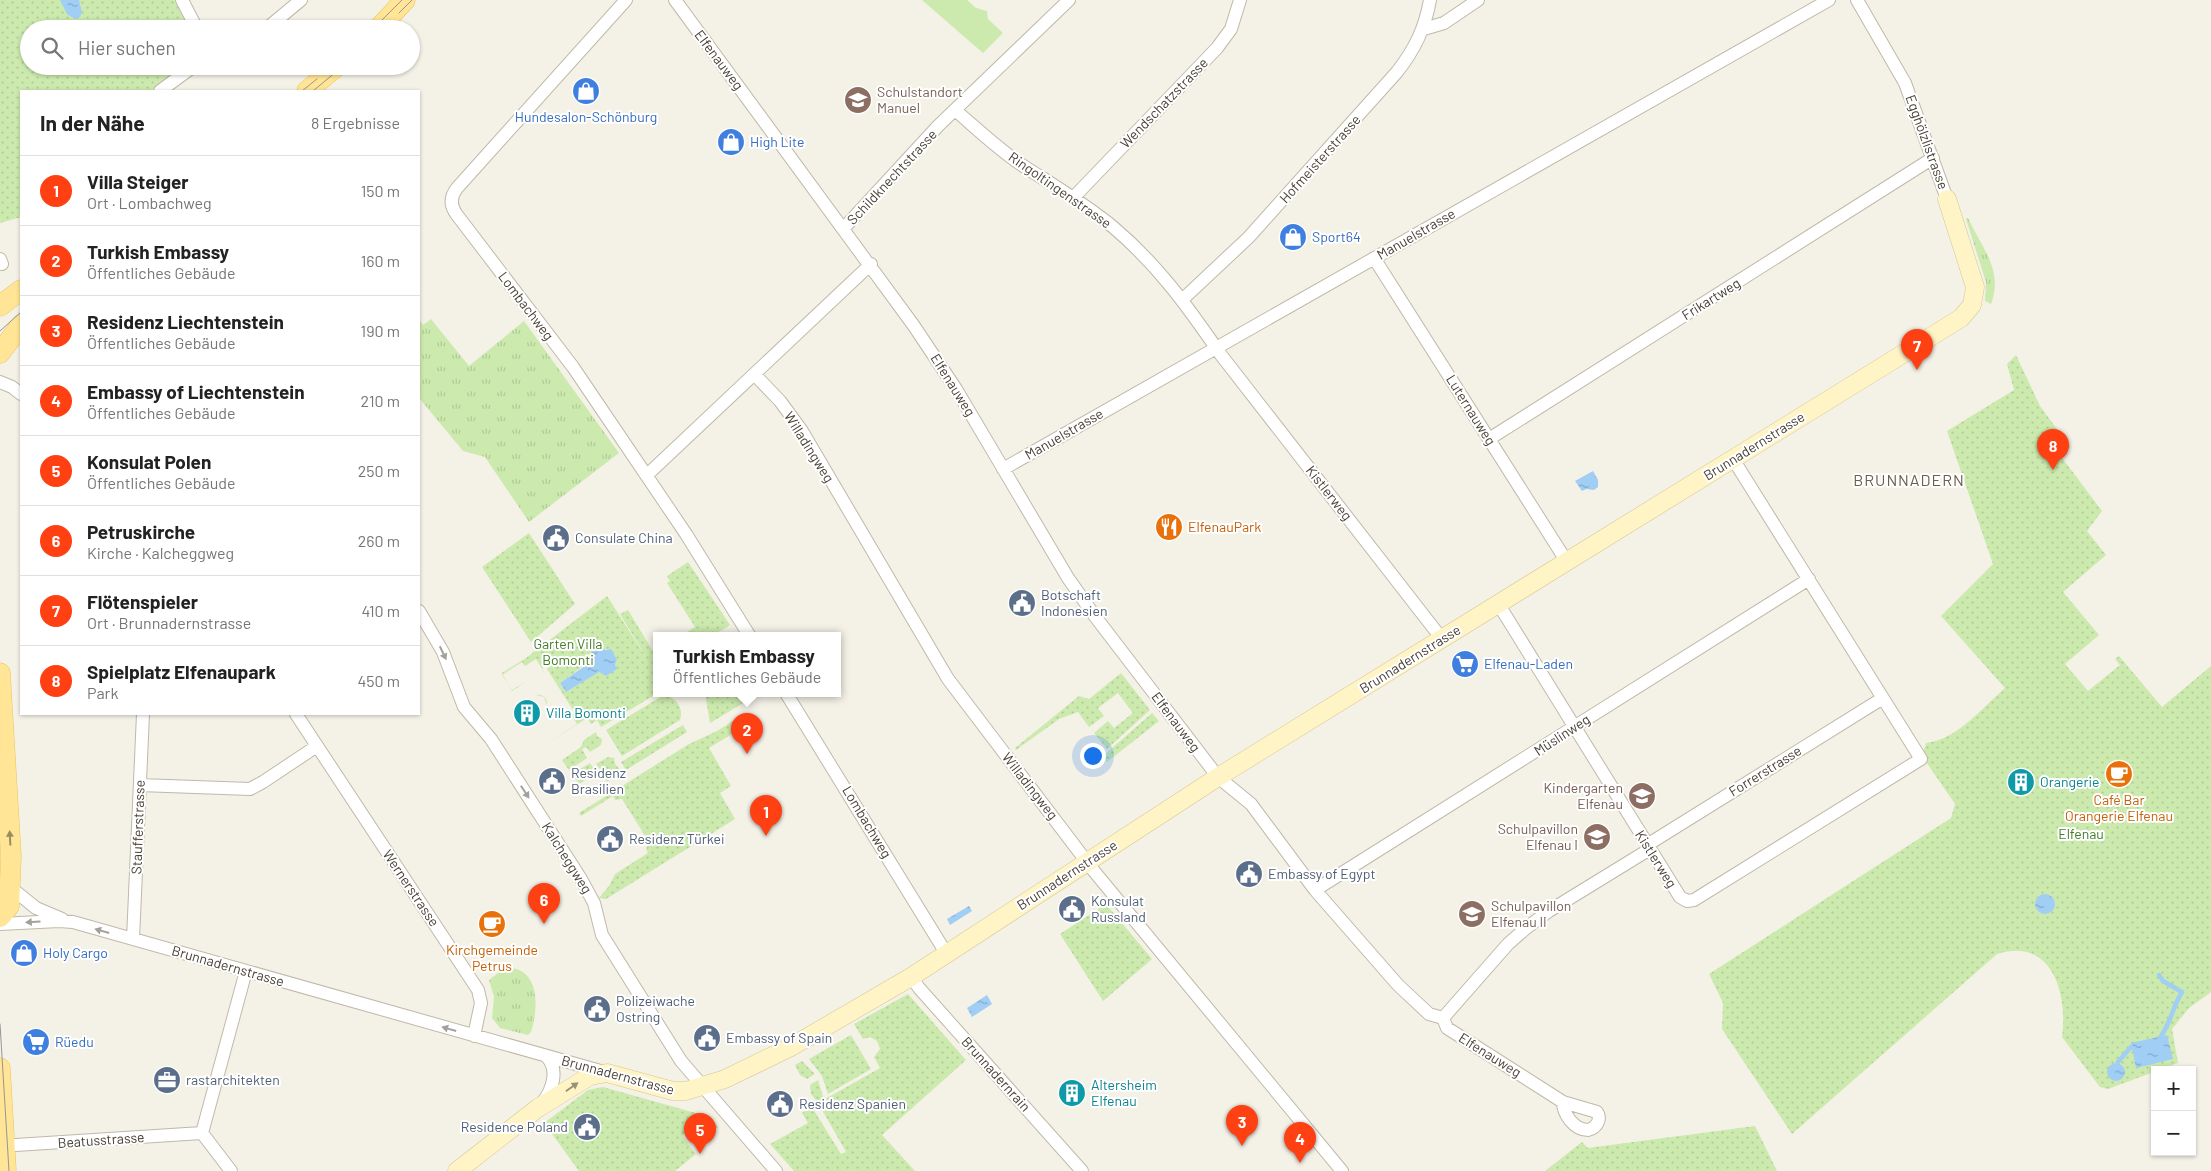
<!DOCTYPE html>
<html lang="de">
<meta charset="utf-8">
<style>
body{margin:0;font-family:Barlow,sans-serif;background:#f6f6f6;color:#222}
.controls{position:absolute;right:15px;bottom:15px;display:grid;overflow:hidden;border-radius:0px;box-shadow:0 1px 4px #0004}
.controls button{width:45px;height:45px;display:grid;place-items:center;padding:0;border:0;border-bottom:1px solid #e0e0e0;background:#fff;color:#222;font:25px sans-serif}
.you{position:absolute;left:1092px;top:755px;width:18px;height:18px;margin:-12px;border:4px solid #fff;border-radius:50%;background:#1a73e8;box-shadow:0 0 0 8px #1a73e833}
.badge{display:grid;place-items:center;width:32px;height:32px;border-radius:50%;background:#ff4013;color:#fff;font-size:16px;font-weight:700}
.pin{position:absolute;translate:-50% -41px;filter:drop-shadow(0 1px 2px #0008)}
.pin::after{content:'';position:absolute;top:26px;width:18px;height:15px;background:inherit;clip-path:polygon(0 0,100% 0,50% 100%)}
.popup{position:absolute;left:653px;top:632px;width:188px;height:65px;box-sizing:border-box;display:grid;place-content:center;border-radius:0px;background:#fff;filter:drop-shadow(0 1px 4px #0005);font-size:16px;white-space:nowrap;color:#767676}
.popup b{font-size:19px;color:#222}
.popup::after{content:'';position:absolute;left:50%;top:100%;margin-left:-10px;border:10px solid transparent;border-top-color:#fff}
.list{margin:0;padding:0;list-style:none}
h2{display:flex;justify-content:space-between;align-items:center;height:65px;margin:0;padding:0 20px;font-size:21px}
h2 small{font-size:16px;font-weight:400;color:#767676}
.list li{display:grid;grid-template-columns:32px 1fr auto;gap:15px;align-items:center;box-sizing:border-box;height:70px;padding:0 20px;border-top:1px solid #e0e0e0}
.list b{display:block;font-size:19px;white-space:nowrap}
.list p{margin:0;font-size:16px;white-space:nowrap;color:#767676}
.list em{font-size:16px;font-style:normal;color:#767676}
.icon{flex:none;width:28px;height:28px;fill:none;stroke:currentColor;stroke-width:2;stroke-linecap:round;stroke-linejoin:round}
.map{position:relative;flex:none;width:2211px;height:1171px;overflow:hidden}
.search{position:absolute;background:#fff;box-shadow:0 1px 4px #0004;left:20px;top:20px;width:400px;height:55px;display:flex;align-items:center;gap:12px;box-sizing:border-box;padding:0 18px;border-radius:28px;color:#767676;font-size:19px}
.panel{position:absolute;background:#fff;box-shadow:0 1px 4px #0004;left:20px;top:90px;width:400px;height:625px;border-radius:0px}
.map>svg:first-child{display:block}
.grass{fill:url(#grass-tufts)}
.park{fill:url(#park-dots);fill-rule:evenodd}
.pitch{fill:#cceaae}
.water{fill:url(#water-ripples)}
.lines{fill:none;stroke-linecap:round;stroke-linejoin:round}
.stream{stroke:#a0cef4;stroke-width:4.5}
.street-casing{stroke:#c0b9a9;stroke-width:14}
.secondary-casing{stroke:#d6c795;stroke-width:19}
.primary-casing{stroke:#e9c560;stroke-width:21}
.street{stroke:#fff;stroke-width:12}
.secondary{stroke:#fff4c6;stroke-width:18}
.primary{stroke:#ffe595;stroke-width:20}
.tram{stroke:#969696;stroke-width:1}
.oneway{fill:#a4a09a}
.oneway2{fill:#9a8b60}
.oneway3{fill:#9a9276}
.labels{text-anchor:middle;stroke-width:4;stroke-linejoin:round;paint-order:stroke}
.street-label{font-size:14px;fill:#484135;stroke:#fff}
.education-label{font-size:14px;fill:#785e54;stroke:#fff;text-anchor:start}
.shop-label{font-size:14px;fill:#366cbe;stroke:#fff;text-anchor:start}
.food-label{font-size:14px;fill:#c56008;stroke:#fff}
.service-label{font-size:14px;fill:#4e5e75;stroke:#fff;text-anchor:start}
.park-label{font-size:14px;fill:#437c26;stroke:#fff}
.culture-label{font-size:14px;fill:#0d838f;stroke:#fff;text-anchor:start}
.quarter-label{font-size:16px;letter-spacing:1px;fill:#6b604c;stroke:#fff}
</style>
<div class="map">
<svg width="2211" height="1171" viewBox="0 0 2211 1171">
<defs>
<pattern id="grass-tufts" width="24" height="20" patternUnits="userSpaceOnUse" patternTransform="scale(1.25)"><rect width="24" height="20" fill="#cceaae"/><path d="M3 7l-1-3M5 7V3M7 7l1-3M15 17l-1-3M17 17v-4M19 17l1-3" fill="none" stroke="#b1ca96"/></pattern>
<pattern id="park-dots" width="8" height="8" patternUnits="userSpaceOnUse" patternTransform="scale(1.25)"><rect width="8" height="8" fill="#cceaae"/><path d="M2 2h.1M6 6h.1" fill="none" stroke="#b1ca96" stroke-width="1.8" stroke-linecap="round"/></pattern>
<pattern id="water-ripples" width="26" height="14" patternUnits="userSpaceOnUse" patternTransform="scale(1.25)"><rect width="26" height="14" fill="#a0cef4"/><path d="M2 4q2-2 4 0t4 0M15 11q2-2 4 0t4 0" fill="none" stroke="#84a9c6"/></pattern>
</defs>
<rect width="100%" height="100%" fill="#f4f1e7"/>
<!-- grass -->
<path class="grass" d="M1968 218C1981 247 2004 270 1991 304L1985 301 1986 282 1966 219Z
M419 319 423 325 431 319 469 366 524 321 619 453 529 522 485 457 463 451 419 398Z
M509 968C541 969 538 1011 531 1032L528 1035 500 1028 492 1018 494 997 489 980 502 970Z"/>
<!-- park -->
<path class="park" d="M0 0H174L190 29H29V66H184L151 91H21V217L0 223Z
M2016 355 2040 406 2070 447 2060 455 2102 511 2087 531 2106 555 2063 592 2099 635 2065 664 2088 691 2120 665 2115 659 2119 656 2162 707 2211 666V992L2189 1008 2172 1029 2178 1063 2108 1089 2100 1087 2062 1037C2068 994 2052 936 1997 954L1792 1134 1722 1029 1723 1003 1709 974 1951 818 1955 804 1922 756 1926 743C1957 740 1983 707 2005 688L1941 616 1993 564 1947 431 2014 390 2007 364Z
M529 533 575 604 531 642 482 567Z
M688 562 730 625 714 635H682L695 627 667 583 670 581 667 576Z
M607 596 649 662 620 614 628 610 654 653 657 651 658 693 601 727 597 720 591 724 587 718 547 744 542 737 547 744 577 724 568 709 572 715 579 710 578 707 573 710 547 669 551 666 549 663 542 668 545 674 536 659 525 666 522 662 502 675 512 690 527 681 536 695C545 693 550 702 545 710L553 723 545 709 547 706 544 697 536 695 527 681 512 691 502 673 526 658ZM606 649 611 650 617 660 615 665 603 672 600 671 566 692 560 683Z
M1121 673 1150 710 1107 749 1094 733 1108 721 1114 728 1133 713 1118 693 1098 708 1104 716 1089 727 1078 712 1059 719 1016 750 1015 748 1079 696 1089 699Z
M705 693H760L710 723Z
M664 695C676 698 684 707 680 720L622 756 606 730Z
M1152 713 1159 721 1107 762 1103 756Z
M744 714 750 723 709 748 731 786 720 793 735 819 606 899 599 898 609 886 615 874 648 853 646 849 649 842 622 799 615 800 613 796 581 816 579 813 689 744 717 731Z
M683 725 687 732 626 770 621 762Z
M596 732 597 736 602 739 601 745 590 752 586 747 582 749 587 758 569 770 562 760 581 747 584 740Z
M608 757 614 758 615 764 622 772 607 782 603 776 596 773 579 784 572 774 590 763 596 772 600 769 596 764Z
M1106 904 1152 959 1103 1001 1060 934Z
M908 994 966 1060 882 1135 915 1171H794L770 1144 808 1123 802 1113 805 1111 807 1104H810L841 1154 846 1152 821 1108 827 1098 880 1068 874 1057 880 1049 877 1041 870 1037 863 1039 854 1024Z
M851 1035 871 1069 828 1094 822 1076 809 1059Z
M802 1061 815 1074 807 1079 800 1075 795 1065Z
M818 1080 824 1100 820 1106 816 1105 818 1103 811 1094 810 1085Z
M603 1087 710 1117 718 1127 706 1137 696 1125 682 1136 696 1154 675 1171H579L544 1123 588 1090Z
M1755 1126 1777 1171H1545L1582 1142 1588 1148Z"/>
<!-- pitch -->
<path class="pitch" d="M922 0H967L976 8 987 11 988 19 1003 33 983 53Z"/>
<!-- water -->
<path class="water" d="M60 0H79L82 12 80 17 75 19 67 14Z
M1593 471 1598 480V487L1594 490 1586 489 1582 491 1575 481Z
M602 646 605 650 611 649 617 660 615 665 617 669 606 676 599 672 566 692 560 683 592 661 591 653Z
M2035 904a10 10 0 1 1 20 0a10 10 0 1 1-20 0Z
M969 906 972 911 950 925 947 919Z
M987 995 992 1004 972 1017 967 1008Z
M2167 1035 2173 1059 2136 1068 2131 1043Z
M2107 1072a9 9 0 1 1 18 0a9 9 0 1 1-18 0Z"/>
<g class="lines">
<!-- stream -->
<path class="stream" d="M2159 975 2163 981 2182 992C2172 1008 2172 1020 2161 1036
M2118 1062 2131 1047"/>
<!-- street casing -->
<g class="street-casing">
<path id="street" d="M182 0 197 29
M626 0 457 188C450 197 450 206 457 215L573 367 686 534 749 635
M675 0 914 326 956 389 1068 578 1094 615 1218 777 1251 804 1315 890 1398 985 1429 1014 1443 1018
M1857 0 1905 83 1947 199
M266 29 301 0
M1424 29 1444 23 1478 0
M218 66H220
M160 91 194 66
M955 110C976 128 996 147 1019 163 1051 184 1084 203 1113 227 1158 265 1188 307 1221 355L1442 639
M1073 198 1217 48 1231 29 1240 0
M844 228 938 126 1069 0
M1374 258 1567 562
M0 259 2 264
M1183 299 1249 237 1397 72C1415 49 1425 28 1430 0
M755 375 780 401 802 431 948 679 1093 870 1342 1171
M0 382 12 387 21 394
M1489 439 1933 158
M1003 469 1829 0
M647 475 871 264
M1499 605 1680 897 1687 901 1694 900 1921 759 1733 459
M419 611 443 652 464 707 491 739 581 879 594 903 602 935 681 1061 776 1171
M786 693 946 953
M296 714 478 990 481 1003 474 1036
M140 785 250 789 263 782 317 746
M1647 845 1883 698
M10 887 36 908 62 919
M1315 890 1809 579
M0 924 59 921 73 922 604 1072
M133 939 143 714
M911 977 919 988 1082 1171
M1443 1018 1508 944 1525 929 1549 911 1650 849
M1443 1018 1447 1028 1563 1102C1563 1114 1574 1130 1588 1130 1596 1128 1602 1120 1597 1112L1563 1102
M542 1103C552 1091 560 1069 546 1056
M0 1146 202 1133
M231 1171 202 1133 246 971"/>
</g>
<!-- secondary casing -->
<g class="secondary-casing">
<path id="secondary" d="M457 1171 538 1108 590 1076 607 1073 673 1091H686L725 1079 789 1048 911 977 1218 777 1961 318 1972 305 1975 287 1947 199"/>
</g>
<!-- primary casing -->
<g class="primary-casing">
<path id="primary" d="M378 29 405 0
M307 91 337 66
M0 306 21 290
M0 353 21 325
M0 673 11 856 9 906 0 917
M0 1068 6 1171"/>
</g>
<!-- street -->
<use href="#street" class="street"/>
<!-- secondary -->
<use href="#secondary" class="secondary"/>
<!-- primary -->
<use href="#primary" class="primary"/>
<!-- tram -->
<path class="tram" d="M399 13 412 0
M373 29 402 0
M302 91 317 79
M313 91 343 66
M0 331 21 312
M0 1024 9 1171"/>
</g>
<!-- one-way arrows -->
<defs><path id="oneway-solid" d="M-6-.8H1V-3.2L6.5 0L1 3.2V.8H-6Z" transform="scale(1.25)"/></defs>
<g class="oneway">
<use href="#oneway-solid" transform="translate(443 653) rotate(65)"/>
<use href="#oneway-solid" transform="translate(525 792) rotate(57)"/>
<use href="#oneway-solid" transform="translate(33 922) rotate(176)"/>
<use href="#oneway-solid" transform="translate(102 931) rotate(-164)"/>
<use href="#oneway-solid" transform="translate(449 1029) rotate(-164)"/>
</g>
<use class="oneway2" href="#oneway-solid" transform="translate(10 838) rotate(-93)"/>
<use class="oneway3" href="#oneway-solid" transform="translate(572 1087) rotate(-35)"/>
<!-- icons -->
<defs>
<g id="shop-disc" transform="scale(1.4375)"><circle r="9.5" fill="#3f7fe0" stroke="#fff"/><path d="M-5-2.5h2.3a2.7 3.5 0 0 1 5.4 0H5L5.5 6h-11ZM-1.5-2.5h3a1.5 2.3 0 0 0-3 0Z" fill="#fff"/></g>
<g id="school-disc" transform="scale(1.4375)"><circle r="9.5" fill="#8d6e63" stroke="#fff"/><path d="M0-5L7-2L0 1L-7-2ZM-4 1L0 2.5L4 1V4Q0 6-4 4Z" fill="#fff"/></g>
<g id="restaurant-disc" transform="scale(1.4375)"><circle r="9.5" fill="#e8710a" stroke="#fff"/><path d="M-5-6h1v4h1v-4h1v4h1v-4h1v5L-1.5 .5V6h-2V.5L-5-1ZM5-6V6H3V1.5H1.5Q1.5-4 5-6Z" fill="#fff"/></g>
<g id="civic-disc" transform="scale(1.4375)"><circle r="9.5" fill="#5c6f8a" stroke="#fff"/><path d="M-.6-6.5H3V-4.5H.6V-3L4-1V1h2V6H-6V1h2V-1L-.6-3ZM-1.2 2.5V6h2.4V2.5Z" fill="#fff"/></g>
<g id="supermarket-disc" transform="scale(1.4375)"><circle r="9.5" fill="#3f7fe0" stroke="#fff"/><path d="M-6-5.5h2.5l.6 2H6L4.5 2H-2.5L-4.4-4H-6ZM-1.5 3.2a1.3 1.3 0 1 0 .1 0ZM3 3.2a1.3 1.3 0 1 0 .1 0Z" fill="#fff"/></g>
<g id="building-disc" transform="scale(1.4375)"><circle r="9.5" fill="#0f9aa8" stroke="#fff"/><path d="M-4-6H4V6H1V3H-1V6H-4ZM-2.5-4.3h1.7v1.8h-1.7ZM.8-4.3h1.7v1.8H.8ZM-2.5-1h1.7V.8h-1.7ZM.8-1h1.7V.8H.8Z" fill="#fff"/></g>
<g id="cafe-disc" transform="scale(1.4375)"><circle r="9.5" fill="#e8710a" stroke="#fff"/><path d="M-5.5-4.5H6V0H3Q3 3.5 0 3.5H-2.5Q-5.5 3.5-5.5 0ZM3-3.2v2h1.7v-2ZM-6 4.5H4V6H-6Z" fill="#fff"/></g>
<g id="office-disc" transform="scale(1.4375)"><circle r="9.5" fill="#5c6f8a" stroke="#fff"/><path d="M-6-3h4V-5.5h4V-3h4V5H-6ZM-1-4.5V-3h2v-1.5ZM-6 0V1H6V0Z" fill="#fff"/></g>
</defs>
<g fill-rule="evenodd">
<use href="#shop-disc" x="586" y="91"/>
<use href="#school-disc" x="858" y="100"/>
<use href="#shop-disc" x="731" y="142"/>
<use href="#shop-disc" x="1293" y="237"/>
<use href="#restaurant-disc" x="1169" y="527"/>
<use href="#civic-disc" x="556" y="538"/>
<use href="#civic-disc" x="1022" y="603"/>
<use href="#supermarket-disc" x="1465" y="664"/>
<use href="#building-disc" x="527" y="713"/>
<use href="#cafe-disc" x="2119" y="774"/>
<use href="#civic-disc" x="552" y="781"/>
<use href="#building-disc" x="2021" y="782"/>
<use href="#school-disc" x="1642" y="796"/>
<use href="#school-disc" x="1597" y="837"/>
<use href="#civic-disc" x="610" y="839"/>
<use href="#civic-disc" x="1249" y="874"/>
<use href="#civic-disc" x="1072" y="909"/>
<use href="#school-disc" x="1472" y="914"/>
<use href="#cafe-disc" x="492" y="924"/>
<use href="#shop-disc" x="24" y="953"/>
<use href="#civic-disc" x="597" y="1009"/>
<use href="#civic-disc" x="707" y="1038"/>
<use href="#supermarket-disc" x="36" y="1042"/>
<use href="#office-disc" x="167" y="1080"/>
<use href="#building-disc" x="1072" y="1093"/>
<use href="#civic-disc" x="780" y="1104"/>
<use href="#civic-disc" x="587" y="1127"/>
</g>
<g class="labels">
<!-- street labels -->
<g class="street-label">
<text transform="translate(719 60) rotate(53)" y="5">Elfenauweg</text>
<text transform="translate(1164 103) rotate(-46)" y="5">Wendschatzstrasse</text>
<text transform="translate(1927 142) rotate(70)" y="5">Egghölzlistrasse</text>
<text transform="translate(1320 159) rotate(-48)" y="5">Hofmeisterstrasse</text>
<text transform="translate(892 177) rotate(-47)" y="5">Schildknechtstrasse</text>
<text transform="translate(1060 190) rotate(35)" y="5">Ringoltingenstrasse</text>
<text transform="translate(1416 234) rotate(-30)" y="5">Manuelstrasse</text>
<text transform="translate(1711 299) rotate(-32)" y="5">Frikartweg</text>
<text transform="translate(526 306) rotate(53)" y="5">Lombachweg</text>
<text transform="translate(953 385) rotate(58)" y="5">Elfenauweg</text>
<text transform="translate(1471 410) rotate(58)" y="5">Luternauweg</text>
<text transform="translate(1064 434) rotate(-30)" y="5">Manuelstrasse</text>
<text transform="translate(1754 446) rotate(-32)" y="5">Brunnadernstrasse</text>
<text transform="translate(809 447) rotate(58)" y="5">Willadingweg</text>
<text transform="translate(1329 493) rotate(52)" y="5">Kistlerweg</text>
<text transform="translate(1410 659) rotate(-32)" y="5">Brunnadernstrasse</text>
<text transform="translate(1176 722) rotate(53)" y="5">Elfenauweg</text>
<text transform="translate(1562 735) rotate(-33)" y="5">Müslinweg</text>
<text transform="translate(1765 771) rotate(-32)" y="5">Forrerstrasse</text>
<text transform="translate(1030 786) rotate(52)" y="5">Willadingweg</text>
<text transform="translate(867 822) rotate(59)" y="5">Lombachweg</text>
<text transform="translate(138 827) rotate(-88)" y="5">Staufferstrasse</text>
<text transform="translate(567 858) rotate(58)" y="5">Kalcheggweg</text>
<text transform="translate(1656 859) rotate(58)" y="5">Kistlerweg</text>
<text transform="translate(1067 875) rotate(-33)" y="5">Brunnadernstrasse</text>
<text transform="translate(411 888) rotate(56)" y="5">Wernerstrasse</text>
<text transform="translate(228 966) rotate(16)" y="5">Brunnadernstrasse</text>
<text transform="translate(1490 1055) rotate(32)" y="5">Elfenauweg</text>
<text transform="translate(996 1074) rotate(48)" y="5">Brunnadernrain</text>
<text transform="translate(618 1075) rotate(15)" y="5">Brunnadernstrasse</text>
<text transform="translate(101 1140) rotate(-4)" y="5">Beatusstrasse</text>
</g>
<!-- education labels -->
<g class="education-label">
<text x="877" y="97">Schulstandort<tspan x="877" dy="16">Manuel</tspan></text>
<text x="1623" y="793" text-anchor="end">Kindergarten<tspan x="1623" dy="16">Elfenau</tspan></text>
<text x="1578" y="834" text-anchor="end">Schulpavillon<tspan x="1578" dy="16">Elfenau I</tspan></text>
<text x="1491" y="911">Schulpavillon<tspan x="1491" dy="16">Elfenau II</tspan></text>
</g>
<!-- shop labels -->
<g class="shop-label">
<text x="586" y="122" text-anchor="middle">Hundesalon-Schönburg</text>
<text x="750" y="147">High Lite</text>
<text x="1312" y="242">Sport64</text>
<text x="1484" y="669">Elfenau-Laden</text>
<text x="43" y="958">Holy Cargo</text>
<text x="55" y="1047">Rüedu</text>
</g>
<!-- food labels -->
<g class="food-label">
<text x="1188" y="532" text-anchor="start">ElfenauPark</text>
<text x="2119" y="805">Café Bar<tspan x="2119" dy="16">Orangerie Elfenau</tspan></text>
<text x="492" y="955">Kirchgemeinde<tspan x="492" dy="16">Petrus</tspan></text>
</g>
<!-- service labels -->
<g class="service-label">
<text x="575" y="543">Consulate China</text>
<text x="1041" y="600">Botschaft<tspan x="1041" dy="16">Indonesien</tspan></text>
<text x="571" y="778">Residenz<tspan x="571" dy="16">Brasilien</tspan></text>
<text x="629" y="844">Residenz Türkei</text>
<text x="1268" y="879">Embassy of Egypt</text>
<text x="1091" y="906">Konsulat<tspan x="1091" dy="16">Russland</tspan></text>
<text x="616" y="1006">Polizeiwache<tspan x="616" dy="16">Ostring</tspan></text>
<text x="726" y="1043">Embassy of Spain</text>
<text x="186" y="1085">rastarchitekten</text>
<text x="799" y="1109">Residenz Spanien</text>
<text x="568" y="1132" text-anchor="end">Residence Poland</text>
</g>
<!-- park labels -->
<g class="park-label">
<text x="568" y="649">Garten Villa<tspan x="568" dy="16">Bomonti</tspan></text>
<text x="2081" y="839">Elfenau</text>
</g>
<!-- culture labels -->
<g class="culture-label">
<text x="546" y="718">Villa Bomonti</text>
<text x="2040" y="787">Orangerie</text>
<text x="1091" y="1090">Altersheim<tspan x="1091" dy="16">Elfenau</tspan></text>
</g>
<!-- quarter labels -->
<g class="quarter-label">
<text x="1909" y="486">BRUNNADERN</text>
</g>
</g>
</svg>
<div class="controls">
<button>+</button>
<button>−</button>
</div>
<div class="you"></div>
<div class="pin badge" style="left:766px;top:836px">1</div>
<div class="pin badge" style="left:747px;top:754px">2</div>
<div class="popup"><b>Turkish Embassy</b>Öffentliches Gebäude</div>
<div class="pin badge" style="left:1242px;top:1146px">3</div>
<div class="pin badge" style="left:1300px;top:1163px">4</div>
<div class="pin badge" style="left:700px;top:1154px">5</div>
<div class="pin badge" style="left:544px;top:924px">6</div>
<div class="pin badge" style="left:1917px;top:370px">7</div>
<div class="pin badge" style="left:2053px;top:470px">8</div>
<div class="search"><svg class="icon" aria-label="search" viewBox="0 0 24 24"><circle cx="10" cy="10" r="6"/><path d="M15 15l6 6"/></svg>Hier suchen</div>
<section class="panel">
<h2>In der Nähe<small>8 Ergebnisse</small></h2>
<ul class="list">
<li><span class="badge">1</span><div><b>Villa Steiger</b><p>Ort · Lombachweg</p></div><em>150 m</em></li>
<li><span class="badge">2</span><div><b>Turkish Embassy</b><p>Öffentliches Gebäude</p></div><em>160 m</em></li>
<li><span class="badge">3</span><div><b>Residenz Liechtenstein</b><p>Öffentliches Gebäude</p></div><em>190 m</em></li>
<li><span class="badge">4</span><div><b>Embassy of Liechtenstein</b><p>Öffentliches Gebäude</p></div><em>210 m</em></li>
<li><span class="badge">5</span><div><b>Konsulat Polen</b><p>Öffentliches Gebäude</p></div><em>250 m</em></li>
<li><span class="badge">6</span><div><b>Petruskirche</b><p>Kirche · Kalcheggweg</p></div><em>260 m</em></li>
<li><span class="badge">7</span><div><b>Flötenspieler</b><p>Ort · Brunnadernstrasse</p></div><em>410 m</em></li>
<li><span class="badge">8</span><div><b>Spielplatz Elfenaupark</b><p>Park</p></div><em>450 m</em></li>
</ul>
</section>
</div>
